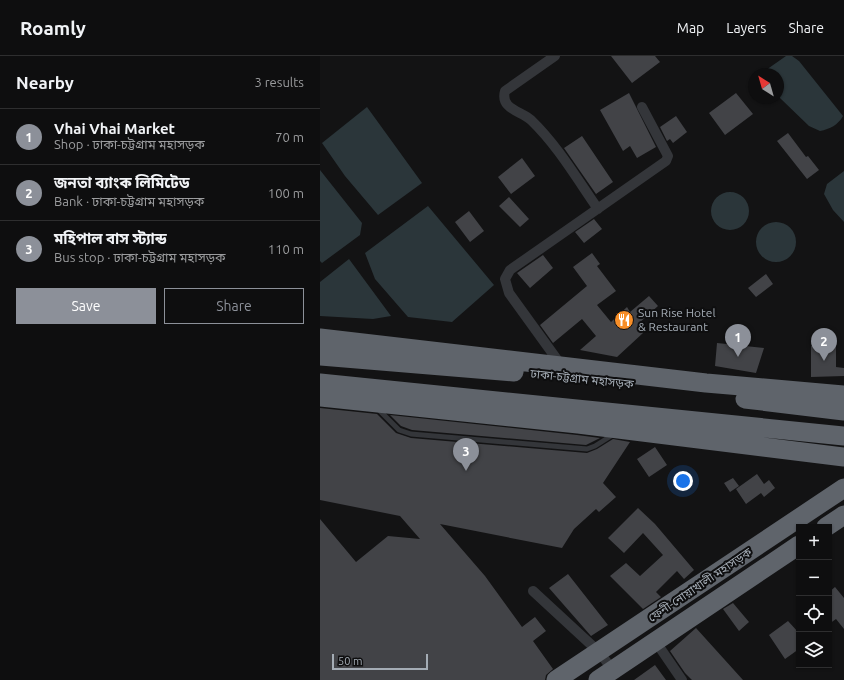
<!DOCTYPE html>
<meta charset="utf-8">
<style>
body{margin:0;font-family:Ubuntu,"Noto Sans Bengali",sans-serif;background:#171718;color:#f1f3f6}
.controls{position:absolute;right:12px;bottom:12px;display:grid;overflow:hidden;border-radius:0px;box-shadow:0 1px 3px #0004}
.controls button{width:36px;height:36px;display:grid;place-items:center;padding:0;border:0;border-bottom:1px solid #2e2e2f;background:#0e0e0f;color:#f1f3f6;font:20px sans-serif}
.compass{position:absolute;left:428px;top:12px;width:36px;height:36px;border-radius:50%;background:#0e0e0f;box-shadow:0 1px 3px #0004;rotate:323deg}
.scale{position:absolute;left:12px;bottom:10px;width:96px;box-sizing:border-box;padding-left:4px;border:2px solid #a4acb5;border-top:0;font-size:11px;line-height:14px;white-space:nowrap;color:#a4acb5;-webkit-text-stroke:3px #0e0e0f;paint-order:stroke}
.you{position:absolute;left:363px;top:425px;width:14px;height:14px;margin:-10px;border:3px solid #fff;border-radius:50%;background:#1a73e8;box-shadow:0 0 0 6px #1a73e833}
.badge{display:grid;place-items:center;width:26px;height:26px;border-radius:50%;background:#8c9099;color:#fff;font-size:13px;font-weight:700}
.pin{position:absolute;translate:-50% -33px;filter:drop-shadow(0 1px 2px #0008)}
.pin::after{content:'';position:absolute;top:21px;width:14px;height:12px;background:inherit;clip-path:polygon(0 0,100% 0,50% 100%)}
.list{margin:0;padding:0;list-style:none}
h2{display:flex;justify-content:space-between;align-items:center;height:52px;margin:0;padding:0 16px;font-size:17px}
h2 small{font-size:13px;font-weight:400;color:#9b9c9e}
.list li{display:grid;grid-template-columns:26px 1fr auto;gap:12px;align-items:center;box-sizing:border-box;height:56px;padding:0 16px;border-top:1px solid #2e2e2f}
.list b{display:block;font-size:15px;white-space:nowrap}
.list p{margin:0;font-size:13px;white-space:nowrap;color:#9b9c9e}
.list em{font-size:13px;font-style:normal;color:#9b9c9e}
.actions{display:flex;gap:8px;padding:12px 16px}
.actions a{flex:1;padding:9px 0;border:1px solid #8c9099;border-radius:0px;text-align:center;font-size:14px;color:#8c9099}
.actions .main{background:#8c9099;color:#fff}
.icon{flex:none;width:22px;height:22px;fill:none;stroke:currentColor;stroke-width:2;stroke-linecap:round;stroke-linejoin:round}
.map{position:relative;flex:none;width:524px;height:624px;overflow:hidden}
header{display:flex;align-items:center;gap:24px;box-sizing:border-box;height:56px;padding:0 20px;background:#0e0e0f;border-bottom:1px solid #2e2e2f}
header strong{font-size:19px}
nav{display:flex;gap:22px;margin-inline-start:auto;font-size:14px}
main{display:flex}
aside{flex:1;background:#0e0e0f}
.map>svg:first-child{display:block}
.water{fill:#2b363a}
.building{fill:#424347}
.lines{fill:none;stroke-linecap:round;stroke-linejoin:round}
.lane{stroke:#34363a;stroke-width:5}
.street{stroke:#34363a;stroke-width:10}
.highway{stroke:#5f646b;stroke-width:19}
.labels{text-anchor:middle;stroke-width:4;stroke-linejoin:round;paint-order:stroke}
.poi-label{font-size:12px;fill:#a4acb5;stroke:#0e0e0f;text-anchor:start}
.street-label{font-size:12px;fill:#a4acb5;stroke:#0e0e0f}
</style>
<header>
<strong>Roamly</strong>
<nav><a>Map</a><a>Layers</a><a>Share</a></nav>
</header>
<main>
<aside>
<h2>Nearby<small>3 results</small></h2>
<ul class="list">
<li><span class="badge">1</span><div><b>Vhai Vhai Market</b><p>Shop · ঢাকা-চট্টগ্রাম মহাসড়ক</p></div><em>70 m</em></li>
<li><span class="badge">2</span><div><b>জনতা ব্যাংক লিমিটেড</b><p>Bank · ঢাকা-চট্টগ্রাম মহাসড়ক</p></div><em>100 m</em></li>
<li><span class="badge">3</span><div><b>মহিপাল বাস স্ট্যান্ড</b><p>Bus stop · ঢাকা-চট্টগ্রাম মহাসড়ক</p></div><em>110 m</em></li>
</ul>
<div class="actions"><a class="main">Save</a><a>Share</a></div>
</aside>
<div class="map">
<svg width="524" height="624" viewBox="0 0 524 624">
<rect width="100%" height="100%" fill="#131314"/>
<!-- water -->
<path class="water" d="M466 0H472L479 5 523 60C518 69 510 73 500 75L489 70 461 43 458 40V18H444L446 14Z
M47 51 102 127 58 159 25 120 2 87Z
M0 114 42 167 40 179 2 207 0 205Z
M524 115V166L513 154 504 138 507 128Z
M391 155a19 19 0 1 1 38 0a19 19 0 1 1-38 0Z
M108 150 174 229 132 266 88 261 55 223 45 197Z
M436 186a20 20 0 1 1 40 0a20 20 0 1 1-40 0Z
M29 203 71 260 53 263 0 260V226Z"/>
<!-- building -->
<path class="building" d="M291 0H335L340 6 312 27Z
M309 37 336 91 317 102 310 90 303 95 280 54Z
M416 37 433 58 405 79 389 57Z
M356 60 367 76 353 87 350 83 347 85 340 71Z
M468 77 486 101 488 100 499 114 487 123 457 85Z
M262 80 293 126 276 138 244 92Z
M202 102 215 120 191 138 178 121Z
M189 141 209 163 200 171 179 150Z
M149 155 164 175 150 186 135 166Z
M274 163 282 173 264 187 255 176Z
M272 197 280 208 277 210 296 235 277 249 291 266 307 251 310 256 329 240 338 250 318 268 323 277 297 301 260 294 276 280 262 263 233 287 220 269 267 230 253 211Z
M223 199 233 212 210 232 197 217Z
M446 218 453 228 436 241 428 232Z
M397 287 444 292 436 317 395 310Z
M516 289V311L524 312V320L491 321V290Z
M0 352 57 358 76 377 91 382 267 397 277 393 293 383 310 386 283 427 296 441 279 456 276 453 254 473 242 492 120 468 165 520 202 571 215 561 226 575 213 585 233 613 226 619 225 624H0V463L36 506 68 480 100 483 80 460 0 444Z
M70 359 257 379 280 382 266 389 92 374 81 370Z
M335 391 347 409 329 421 317 403Z
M437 418 444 428 449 424 455 432 444 441 441 437 426 448 416 433Z
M413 422 419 430 410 436 404 427Z
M318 452 335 468 374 514 364 523 357 515 336 536 341 541 323 553 290 520 306 507 320 520 343 499 323 477 304 497 288 482Z
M248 518 288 569 271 580 229 532Z
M515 531 524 542V573L516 563 509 568V536Z
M413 547 429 566 419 575 403 553Z
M468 565 479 577V593L465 603 449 579Z
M376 572 423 624H372L365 617 350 595Z
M335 609 346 624H314Z"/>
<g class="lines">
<!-- lane -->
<path class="lane" d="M58 353 79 374 91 378 267 393 275 390 294 378"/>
<!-- street -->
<path class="street" d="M235 0 185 35C180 53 201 55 211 64 238 90 257 123 278 153
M241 309 189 237 185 223 190 214 346 105 348 100 322 51
M213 535 279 596 293 614
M336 586 362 624"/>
<!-- highway -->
<path class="highway" d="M0 282 386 327 524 339
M0 300 194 316
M0 327 524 380
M0 341 258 368 524 401
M425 343 524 355
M506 471 524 459
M236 624 524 432
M278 624 479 489"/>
</g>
<!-- icons -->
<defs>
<g id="restaurant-disc" transform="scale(1)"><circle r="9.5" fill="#f78e28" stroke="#0e0e0f"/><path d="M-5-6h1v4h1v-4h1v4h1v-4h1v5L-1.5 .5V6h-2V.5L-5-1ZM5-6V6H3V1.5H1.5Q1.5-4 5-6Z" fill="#fff"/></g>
</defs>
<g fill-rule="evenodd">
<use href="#restaurant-disc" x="304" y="264"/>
</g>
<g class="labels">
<!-- poi labels -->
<g class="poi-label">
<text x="318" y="261">Sun Rise Hotel<tspan x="318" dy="14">&amp; Restaurant</tspan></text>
</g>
<!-- street labels -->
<g class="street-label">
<text transform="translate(262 323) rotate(6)" y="4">ঢাকা-চট্টগ্রাম মহাসড়ক</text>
<text transform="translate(380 529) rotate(-34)" y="4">ফেনী-নোয়াখালী মহাসড়ক</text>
</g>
</g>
</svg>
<div class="controls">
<button>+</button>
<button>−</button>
<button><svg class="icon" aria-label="locate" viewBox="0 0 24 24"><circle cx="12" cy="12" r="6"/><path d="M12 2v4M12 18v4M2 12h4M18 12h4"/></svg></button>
<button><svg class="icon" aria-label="layers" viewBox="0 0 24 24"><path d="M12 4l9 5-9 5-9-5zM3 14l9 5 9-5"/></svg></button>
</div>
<svg class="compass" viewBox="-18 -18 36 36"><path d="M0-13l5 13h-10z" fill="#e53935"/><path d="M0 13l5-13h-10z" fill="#9b9c9e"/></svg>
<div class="scale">50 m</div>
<div class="you"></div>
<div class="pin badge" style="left:418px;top:301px">1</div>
<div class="pin badge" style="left:504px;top:305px">2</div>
<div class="pin badge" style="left:146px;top:415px">3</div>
</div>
</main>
